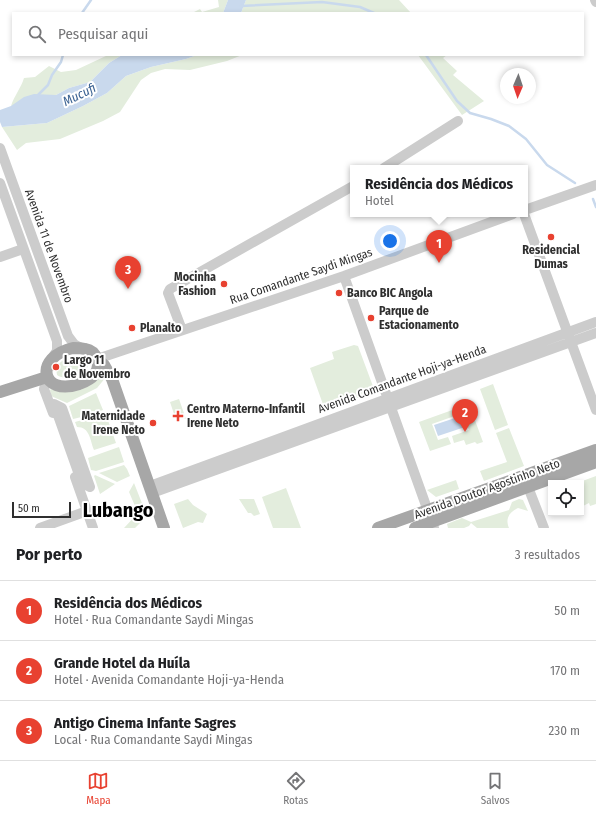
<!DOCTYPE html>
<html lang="pt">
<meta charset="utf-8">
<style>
body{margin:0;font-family:"Fira Sans Condensed",sans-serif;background:#f6f6f6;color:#202124}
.controls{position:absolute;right:12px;bottom:12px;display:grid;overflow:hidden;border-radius:0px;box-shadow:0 2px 6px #0003}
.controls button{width:36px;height:36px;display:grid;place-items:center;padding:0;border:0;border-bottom:1px solid #e0e0e0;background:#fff;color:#202124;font:20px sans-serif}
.compass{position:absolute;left:500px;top:68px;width:36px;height:36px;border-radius:50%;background:#fff;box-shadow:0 2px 6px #0003;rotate:182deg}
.scale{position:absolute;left:12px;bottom:10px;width:59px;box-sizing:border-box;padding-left:4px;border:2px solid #2f2f2f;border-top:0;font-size:11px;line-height:14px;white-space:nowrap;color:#2f2f2f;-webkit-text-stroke:3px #fff;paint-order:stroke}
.you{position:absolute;left:390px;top:241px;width:14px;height:14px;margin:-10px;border:3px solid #fff;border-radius:50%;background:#1a73e8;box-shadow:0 0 0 6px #1a73e833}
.badge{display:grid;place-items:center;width:26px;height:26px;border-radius:50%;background:#e84130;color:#fff;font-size:13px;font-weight:700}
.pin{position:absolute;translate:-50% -33px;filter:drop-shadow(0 1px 2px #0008)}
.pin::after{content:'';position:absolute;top:21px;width:14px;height:12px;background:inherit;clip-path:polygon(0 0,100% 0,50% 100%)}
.popup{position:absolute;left:350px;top:165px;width:178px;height:52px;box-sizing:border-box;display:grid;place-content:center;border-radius:0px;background:#fff;filter:drop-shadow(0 1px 3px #0005);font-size:13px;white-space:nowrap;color:#757577}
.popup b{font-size:15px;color:#202124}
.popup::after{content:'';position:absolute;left:50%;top:100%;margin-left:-8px;border:8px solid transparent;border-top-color:#fff}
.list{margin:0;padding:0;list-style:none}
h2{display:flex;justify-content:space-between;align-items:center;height:52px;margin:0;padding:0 16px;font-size:17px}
h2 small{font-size:13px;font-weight:400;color:#757577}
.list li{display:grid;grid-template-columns:26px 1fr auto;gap:12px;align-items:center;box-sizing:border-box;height:60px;padding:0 16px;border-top:1px solid #e0e0e0}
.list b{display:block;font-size:15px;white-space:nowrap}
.list p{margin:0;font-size:13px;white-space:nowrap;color:#757577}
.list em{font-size:13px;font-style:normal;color:#757577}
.icon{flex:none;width:22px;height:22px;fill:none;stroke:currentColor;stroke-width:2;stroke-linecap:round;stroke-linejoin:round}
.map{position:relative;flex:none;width:596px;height:528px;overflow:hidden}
.search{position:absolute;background:#fff;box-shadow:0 2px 6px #0003;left:12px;right:12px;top:12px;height:44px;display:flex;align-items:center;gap:10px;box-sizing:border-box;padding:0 14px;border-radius:0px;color:#757577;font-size:15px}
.sheet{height:232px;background:#fff}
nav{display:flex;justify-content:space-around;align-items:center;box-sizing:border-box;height:56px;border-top:1px solid #e0e0e0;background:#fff;font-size:11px;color:#757577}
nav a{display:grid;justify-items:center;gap:2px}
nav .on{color:#e84130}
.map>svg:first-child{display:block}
.green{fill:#e3eddd}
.water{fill:#c9d9ed}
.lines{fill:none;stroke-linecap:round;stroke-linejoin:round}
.stream{stroke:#c9d9ed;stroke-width:2.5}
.minor{stroke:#ccc;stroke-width:10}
.major{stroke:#a7a7a7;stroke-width:12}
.poi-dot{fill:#e84130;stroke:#fff;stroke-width:1.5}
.labels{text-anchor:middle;stroke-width:4;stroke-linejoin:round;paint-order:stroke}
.street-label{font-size:12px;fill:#2f2f2f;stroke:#fff}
.poi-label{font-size:12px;font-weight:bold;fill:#2f2f2f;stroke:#fff;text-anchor:start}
.water-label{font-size:13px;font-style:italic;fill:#3c6393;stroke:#fff}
.town-label{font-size:20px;font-weight:bold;fill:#000;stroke:#fff}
</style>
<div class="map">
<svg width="596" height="528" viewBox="0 0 596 528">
<rect width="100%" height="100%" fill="#fff"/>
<!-- green -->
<path class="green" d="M218 0H228L223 13H192L200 9 202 12 219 7Z
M246 0H399L411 13H241Z
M108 55H122L109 63 90 82 69 88 56 95H46L11 106C14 96 21 88 24 78L35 77 49 66 61 72 76 70Z
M197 55H242L227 61 190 70 165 69 151 73 141 80 120 112 103 121 60 139 26 143 17 150 2 127 47 123 83 106 107 93 126 76 151 67 186 59Z
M418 55H447L443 58 457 71 453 75 484 101 462 115Z
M354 345 358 346 374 389V392L325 410 310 368 334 359 332 352Z
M79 356 86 357C97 371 68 383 57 375L56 368C61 359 69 357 79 356Z
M102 372 106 377 97 388 67 403 51 396 50 390 51 389C74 398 85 386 102 372Z
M493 384 508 425 495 430 480 389Z
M96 393 103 410 90 415 73 419 69 406Z
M179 399 186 419 175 417 170 402Z
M469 404 483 442 477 444 475 442 466 445 464 440 454 443 452 436 469 430 463 413 432 424 438 440 448 437 451 444 430 451 419 422Z
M105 412 116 443 94 450C90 440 90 427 77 427L75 422 93 417Z
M509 428 524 466 484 481 480 471 507 462 496 433Z
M119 447 124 462 96 471 91 470 88 458Z
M124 465 127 469 130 476 117 482 99 473Z
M95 475 115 484 100 494 94 476Z
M596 476V504L590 506 589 503 581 507V483H577Z
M456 480 459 489 436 497 427 490Z
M134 483 147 516 135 528H124L138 513 129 492Z
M286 488 301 528H273L262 497Z
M188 499 193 505 207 514 203 523 198 522 183 528 174 504Z
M239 499H254L260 514 254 516 251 513H248Z
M519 499 523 500 528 511 518 508C509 512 505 519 509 528H477L471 523 469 526 464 528H448L447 524 462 518 471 522 509 510 512 502Z"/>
<!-- water -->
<path class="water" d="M228 0H246L241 13H223Z
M122 55H197L186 59 151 67 126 76 107 93 83 106 47 123 2 127 0 122V110L11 106 24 97 34 94 56 95 69 88 90 82 109 63Z
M461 416 465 427 438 436 434 425Z"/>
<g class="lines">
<!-- stream -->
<path class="stream" d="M241 6 322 2 360 7 374 13
M82 13 91 0
M426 55 457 101 470 113 491 119 509 126 526 139 547 165 575 183
M37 96 48 85 52 75 61 62 63 55
M593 199 596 207"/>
<!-- minor -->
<path class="minor" d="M595 0 596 2
M0 148 68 336 74 344 81 348
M384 168 458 121
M0 183 57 341V351L52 358
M525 210 596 185
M524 214 596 410
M0 257 23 249
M344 276 434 528
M182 330 168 293 170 289 353 186
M97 359 344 276 513 214
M47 377 44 389 53 413
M54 404 62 408 90 487 82 483Z
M75 477 93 528
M150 486 596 322
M528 487 544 528
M152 493 596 333
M40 528 87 511"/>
<!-- major -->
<path class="major" d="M73 348C77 348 81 348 85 349 97 351 102 366 94 375 90 380 84 382 79 384 41 397 33 357 73 348Z
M97 359 104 365 112 379 164 528
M0 392 47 377
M378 528 596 450
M415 528 596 462"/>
</g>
<!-- markers -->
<g class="poi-dot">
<circle cx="551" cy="237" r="4"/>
<circle cx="224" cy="284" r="4"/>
<circle cx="339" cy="293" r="4"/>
<circle cx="371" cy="318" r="4"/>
<circle cx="132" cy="328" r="4"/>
<circle cx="56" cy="367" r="4"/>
<path d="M176 410h4v4h4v4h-4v4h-4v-4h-4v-4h4z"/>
<circle cx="153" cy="423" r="4"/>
</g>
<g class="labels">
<!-- street labels -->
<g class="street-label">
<text transform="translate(49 246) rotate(70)" y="4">Avenida 11 de Novembro</text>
<text transform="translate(301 276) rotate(-19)" y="4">Rua Comandante Saydi Mingas</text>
<text transform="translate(402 379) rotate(-20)" y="4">Avenida Comandante Hoji-ya-Henda</text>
<text transform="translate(487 489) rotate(-20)" y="4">Avenida Doutor Agostinho Neto</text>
</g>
<!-- poi labels -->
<g class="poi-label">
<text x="551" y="254" text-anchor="middle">Residencial<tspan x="551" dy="14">Dumas</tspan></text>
<text x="216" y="281" text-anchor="end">Mocinha<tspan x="216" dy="14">Fashion</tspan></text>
<text x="347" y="297">Banco BIC Angola</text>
<text x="379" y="315">Parque de<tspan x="379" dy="14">Estacionamento</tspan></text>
<text x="140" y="332">Planalto</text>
<text x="64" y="364">Largo 11<tspan x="64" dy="14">de Novembro</tspan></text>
<text x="187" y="413">Centro Materno-Infantil<tspan x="187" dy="14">Irene Neto</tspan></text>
<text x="145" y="420" text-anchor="end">Maternidade<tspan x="145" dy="14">Irene Neto</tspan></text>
</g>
<!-- water labels -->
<g class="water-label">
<text transform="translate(79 94) rotate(-26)" y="5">Mucufi</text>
</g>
<!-- town labels -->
<g class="town-label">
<text x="118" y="517">Lubango</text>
</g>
</g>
</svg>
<div class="controls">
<button><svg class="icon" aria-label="locate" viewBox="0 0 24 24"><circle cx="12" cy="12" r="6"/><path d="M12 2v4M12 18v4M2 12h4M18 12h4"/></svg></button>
</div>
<svg class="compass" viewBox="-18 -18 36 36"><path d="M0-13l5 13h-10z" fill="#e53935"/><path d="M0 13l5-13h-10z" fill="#757577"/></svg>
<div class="scale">50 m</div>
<div class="you"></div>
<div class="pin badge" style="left:439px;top:263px">1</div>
<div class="popup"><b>Residência dos Médicos</b>Hotel</div>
<div class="pin badge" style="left:465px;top:432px">2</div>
<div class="pin badge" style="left:128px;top:289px">3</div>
<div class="search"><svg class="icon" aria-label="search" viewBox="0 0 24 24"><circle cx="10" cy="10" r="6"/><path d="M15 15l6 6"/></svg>Pesquisar aqui</div>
</div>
<section class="sheet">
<h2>Por perto<small>3 resultados</small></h2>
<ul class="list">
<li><span class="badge">1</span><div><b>Residência dos Médicos</b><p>Hotel · Rua Comandante Saydi Mingas</p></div><em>50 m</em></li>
<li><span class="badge">2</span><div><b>Grande Hotel da Huíla</b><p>Hotel · Avenida Comandante Hoji-ya-Henda</p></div><em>170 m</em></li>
<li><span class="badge">3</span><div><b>Antigo Cinema Infante Sagres</b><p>Local · Rua Comandante Saydi Mingas</p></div><em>230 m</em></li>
</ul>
</section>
<nav>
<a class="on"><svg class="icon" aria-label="map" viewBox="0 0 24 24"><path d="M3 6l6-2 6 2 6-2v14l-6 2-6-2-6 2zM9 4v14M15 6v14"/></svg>Mapa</a>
<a><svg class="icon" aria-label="directions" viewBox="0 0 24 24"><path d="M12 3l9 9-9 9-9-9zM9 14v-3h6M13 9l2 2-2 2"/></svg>Rotas</a>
<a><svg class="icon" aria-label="saved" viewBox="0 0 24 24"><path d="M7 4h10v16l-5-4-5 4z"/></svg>Salvos</a>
</nav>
